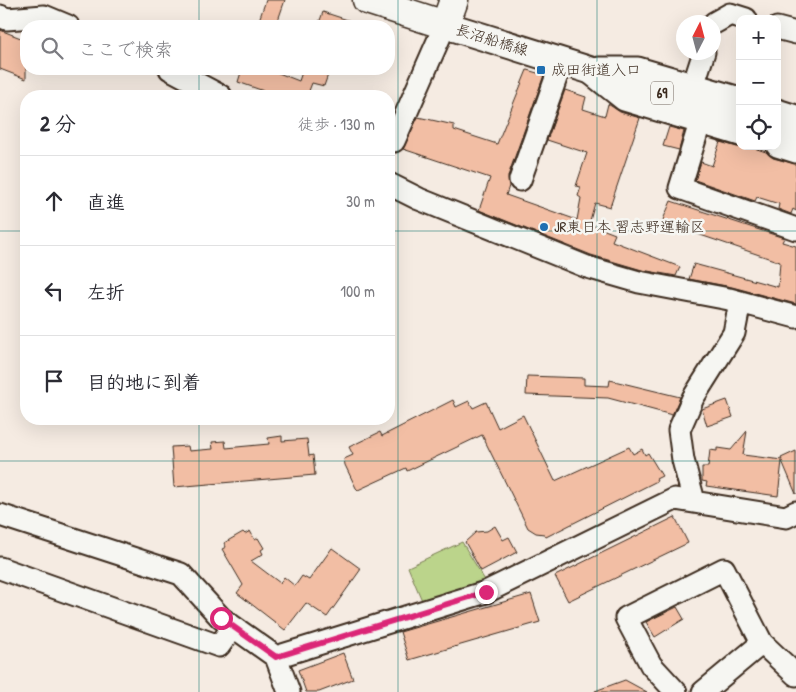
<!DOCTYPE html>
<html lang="ja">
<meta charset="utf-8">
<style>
body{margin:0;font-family:"Patrick Hand","Klee One",sans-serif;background:#f7f7f7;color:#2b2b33}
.controls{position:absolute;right:15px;top:15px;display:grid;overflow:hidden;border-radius:10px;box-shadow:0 5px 20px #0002}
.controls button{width:45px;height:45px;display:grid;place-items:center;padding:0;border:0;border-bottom:1px solid #e1e1e2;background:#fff;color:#2b2b33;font:25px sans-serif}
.compass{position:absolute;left:676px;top:15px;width:45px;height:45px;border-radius:50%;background:#fff;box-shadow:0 5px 20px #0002;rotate:6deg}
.stop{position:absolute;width:15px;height:15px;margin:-11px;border:4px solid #db2777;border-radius:50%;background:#fff}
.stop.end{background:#db2777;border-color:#fff;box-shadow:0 1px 5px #0008}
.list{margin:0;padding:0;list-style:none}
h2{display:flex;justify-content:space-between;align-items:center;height:65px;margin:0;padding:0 20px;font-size:21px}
h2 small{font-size:16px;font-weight:400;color:#7c7c81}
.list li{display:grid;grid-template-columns:32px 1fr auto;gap:15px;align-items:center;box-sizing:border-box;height:90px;padding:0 20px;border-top:1px solid #e1e1e2}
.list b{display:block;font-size:19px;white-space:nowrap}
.list em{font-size:16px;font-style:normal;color:#7c7c81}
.icon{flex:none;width:28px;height:28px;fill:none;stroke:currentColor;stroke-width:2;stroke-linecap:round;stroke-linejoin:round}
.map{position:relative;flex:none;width:796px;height:692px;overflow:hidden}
.search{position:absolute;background:#fff;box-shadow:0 5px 20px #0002;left:20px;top:20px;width:375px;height:55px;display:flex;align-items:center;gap:12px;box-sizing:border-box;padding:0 18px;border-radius:20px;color:#7c7c81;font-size:19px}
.panel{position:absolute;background:#fff;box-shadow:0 5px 20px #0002;left:20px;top:90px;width:375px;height:335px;border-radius:20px}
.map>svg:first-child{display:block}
.green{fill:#bbd48b;stroke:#7b7f54}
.building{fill:#f2bea4;stroke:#3b2a1e}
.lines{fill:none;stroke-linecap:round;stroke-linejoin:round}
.minor-casing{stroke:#3b2a1e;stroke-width:25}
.major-casing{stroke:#3b2a1e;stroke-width:30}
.highway-casing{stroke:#3b2a1e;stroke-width:31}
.minor{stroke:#f6f6f2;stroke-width:21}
.major{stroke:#f6f6f2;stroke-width:26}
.highway{stroke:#f6f6f2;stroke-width:28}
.route{stroke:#db2777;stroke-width:6}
.grid{fill:none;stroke:#0f766e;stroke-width:1;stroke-opacity:0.55}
.poi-dot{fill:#1f6fb2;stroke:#f6f6f2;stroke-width:2}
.labels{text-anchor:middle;stroke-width:5;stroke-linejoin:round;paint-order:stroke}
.shield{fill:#f6f6f2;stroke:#73675e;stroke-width:1}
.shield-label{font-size:14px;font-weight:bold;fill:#3b2a1e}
.street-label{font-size:15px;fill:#3b2a1e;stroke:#f6f6f2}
.poi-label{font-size:15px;fill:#3b2a1e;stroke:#f6f6f2;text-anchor:start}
</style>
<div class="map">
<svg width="796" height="692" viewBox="0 0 796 692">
<rect width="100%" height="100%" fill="#f5ebe2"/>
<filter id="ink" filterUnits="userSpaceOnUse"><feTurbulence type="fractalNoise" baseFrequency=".02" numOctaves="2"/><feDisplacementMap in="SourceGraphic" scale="10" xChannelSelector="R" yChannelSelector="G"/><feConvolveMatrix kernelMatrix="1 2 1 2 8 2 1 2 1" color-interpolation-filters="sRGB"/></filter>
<g filter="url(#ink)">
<!-- green -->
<path class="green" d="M462 542 486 582 423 603 408 567Z"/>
<!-- building -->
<path class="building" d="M266 0H285L276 26H257Z
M323 12 360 24V26H318Z
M0 30 26 40V79L0 69Z
M242 69H277L276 72 299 81 303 69H330L324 86 312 83 307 96H278L238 82Z
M527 70 544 75 508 176 509 186 506 195 577 220 581 198 578 196 581 187 576 186 587 153 547 140 565 90 586 97 583 109 605 116 608 104 620 112 640 118 610 207 595 203 589 224 615 234 612 241 680 267 676 276 642 270 591 255 479 210 490 178 403 149 418 117 454 125V130L497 144Z
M669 127 684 131 679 150 663 146Z
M720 142 737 147 748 146 766 152 773 158 796 164V211L793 209 791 214 778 209 779 204 757 197 755 201 695 180 701 162 712 166Z
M671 201 784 238 782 242 796 246V304L732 287 689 279 694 264 778 287 780 262 662 222Z
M527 376 584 378V385L609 386 610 380 680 397 672 415 608 398 526 395Z
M453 400 456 407 469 401 473 408 486 402 498 428 523 415 555 481 629 447 633 454 642 449 645 455 648 453 662 476 656 479 657 481 546 537 544 534 536 533 528 528 482 435 407 471 406 468 358 490 356 488 345 465 344 459 353 455 349 447 380 432 382 436Z
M727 400 733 417 707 426 702 409Z
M747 431 743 455 782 460 781 458 796 451V494L782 461 778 496 706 486 707 482 702 481V467H708L710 450 717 451V448L731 450Z
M282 436V441L307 439 309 456 313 455 315 475 174 487 171 447 188 446 189 451 213 449 212 442 225 441 226 448 269 444 268 438Z
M675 517 688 543 568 601 555 576Z
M495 526 503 540 509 537 517 552 481 571 465 542 476 532 487 531Z
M250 531 255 540 258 538 264 548 261 550 263 554 251 561 280 583 284 577 295 586 302 576 309 580 332 548 361 569 327 617 306 603 285 630 237 593 243 585 222 549 226 547 224 543 243 532 245 534Z
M531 594 540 622 409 660 400 632Z
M677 607 684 619 655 637 646 622Z
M343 653 353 679 319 692H306L298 670Z
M625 680 647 692H595V691Z"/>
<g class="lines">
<!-- minor casing -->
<g class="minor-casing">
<path id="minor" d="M0 16 7 19 44 16 68 26
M714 23 730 14 746 19
M777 28 796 33
M599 68H638L740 98
M170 69 221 96
M590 73 624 100 740 135
M694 83 704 52
M777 110 796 116
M700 123 680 188 796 229
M394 141 445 25
M777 146 796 152
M520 180 562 61
M389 184 419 199 587 267 639 282 729 299 796 317
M694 501 683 460 679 430 693 398 734 333 740 302
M0 515 181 574 221 618 276 657 289 692
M0 568 219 646 227 635
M276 657 486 592 675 499 786 517 796 512
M676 692 651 665 626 618 724 569 762 643 796 675
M703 692 762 643"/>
</g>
<!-- major casing -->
<g class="major-casing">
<path id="major" d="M445 25 740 117
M777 129 796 134"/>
</g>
<!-- highway casing -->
<g class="highway-casing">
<path id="highway" d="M367 0 445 25 454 0"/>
</g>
<!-- minor -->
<use href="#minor" class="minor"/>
<!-- major -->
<use href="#major" class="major"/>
<!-- highway -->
<use href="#highway" class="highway"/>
</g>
</g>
<g class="lines" filter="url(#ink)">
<!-- route -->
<path class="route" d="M221 618 276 657 486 592"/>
</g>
<!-- grid -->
<path class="grid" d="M199 0V26M398 0V692M597 0V692M199 69V96M0 231H26M389 231H796M199 419V692M0 461H796"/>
<!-- markers -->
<g class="poi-dot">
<rect x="536" y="65" width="10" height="10" rx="2.5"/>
<circle cx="544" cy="227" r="5"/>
</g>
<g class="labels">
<!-- shield labels -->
<rect class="shield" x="651" y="81.5" width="22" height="23" rx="4"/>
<g class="shield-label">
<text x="662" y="98">69</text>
</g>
<!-- street labels -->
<g class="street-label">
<text transform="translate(492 40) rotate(17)" y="5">長沼船橋線</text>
</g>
<!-- poi labels -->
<g class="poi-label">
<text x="551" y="75">成田街道入口</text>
<text x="554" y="232">JR東日本 習志野運輸区</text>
</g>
</g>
</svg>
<div class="controls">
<button>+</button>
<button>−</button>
<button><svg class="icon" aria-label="locate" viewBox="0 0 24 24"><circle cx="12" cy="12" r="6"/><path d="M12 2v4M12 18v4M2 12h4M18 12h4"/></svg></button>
</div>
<svg class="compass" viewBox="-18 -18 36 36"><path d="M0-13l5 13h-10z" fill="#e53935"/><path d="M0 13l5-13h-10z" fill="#7c7c81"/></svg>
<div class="stop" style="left:221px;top:618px"></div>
<div class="stop end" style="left:486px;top:592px"></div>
<div class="search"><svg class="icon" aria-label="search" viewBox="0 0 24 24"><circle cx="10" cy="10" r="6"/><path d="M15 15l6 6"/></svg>ここで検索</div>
<section class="panel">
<h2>2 分<small>徒歩 · 130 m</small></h2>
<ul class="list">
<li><svg class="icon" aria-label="ahead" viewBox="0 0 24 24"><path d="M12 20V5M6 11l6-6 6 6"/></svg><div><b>直進</b></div><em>30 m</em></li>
<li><svg class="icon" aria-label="left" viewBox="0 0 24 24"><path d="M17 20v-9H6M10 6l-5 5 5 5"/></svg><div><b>左折</b></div><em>100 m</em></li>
<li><svg class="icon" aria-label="arrive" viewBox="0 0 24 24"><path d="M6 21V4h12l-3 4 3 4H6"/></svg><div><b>目的地に到着</b></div></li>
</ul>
</section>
</div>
